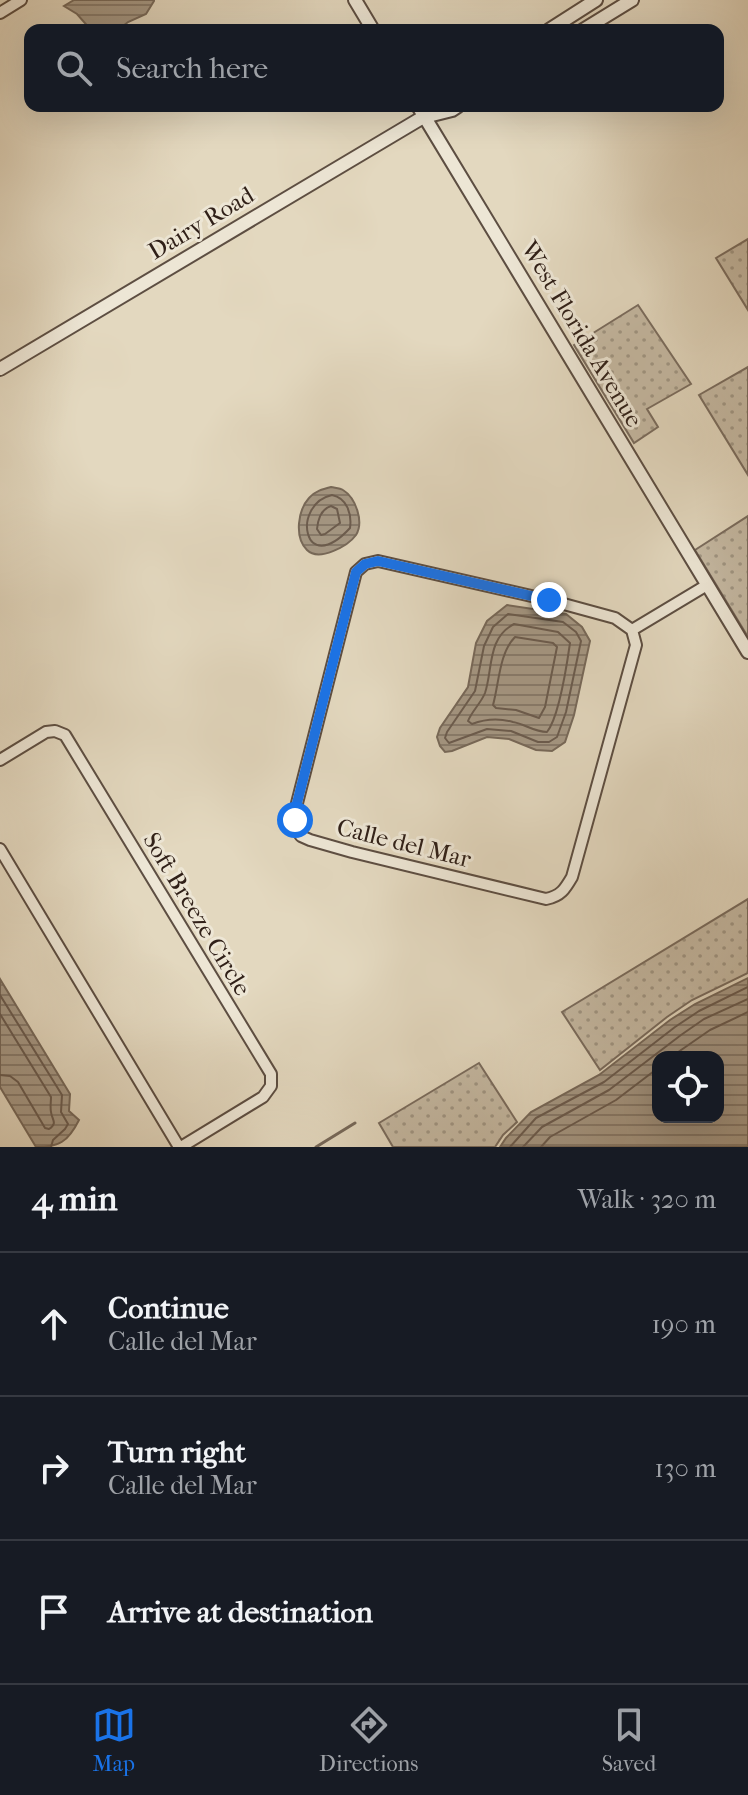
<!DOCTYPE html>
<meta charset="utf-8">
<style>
body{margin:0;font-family:"IM FELL French Canon",serif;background:#20242c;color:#f1f3f6}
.controls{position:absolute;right:24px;bottom:24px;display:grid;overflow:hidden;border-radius:16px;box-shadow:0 8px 32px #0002}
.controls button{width:72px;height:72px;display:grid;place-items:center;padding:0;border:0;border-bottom:2px solid #363941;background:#171b24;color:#f1f3f6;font:40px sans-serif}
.stop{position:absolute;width:24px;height:24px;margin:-18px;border:6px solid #1a73e8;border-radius:50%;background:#fff}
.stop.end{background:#1a73e8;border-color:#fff;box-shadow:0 2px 8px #0008}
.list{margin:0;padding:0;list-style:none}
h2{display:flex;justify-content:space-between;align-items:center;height:104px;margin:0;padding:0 32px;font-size:34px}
h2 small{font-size:26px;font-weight:400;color:#9ea1a6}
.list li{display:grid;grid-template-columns:52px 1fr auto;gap:24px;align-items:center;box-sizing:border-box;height:144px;padding:0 32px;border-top:2px solid #363941}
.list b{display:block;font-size:30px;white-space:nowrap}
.list p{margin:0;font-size:26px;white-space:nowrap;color:#9ea1a6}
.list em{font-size:26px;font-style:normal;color:#9ea1a6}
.icon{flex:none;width:44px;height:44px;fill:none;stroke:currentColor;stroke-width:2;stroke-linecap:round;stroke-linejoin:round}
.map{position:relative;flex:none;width:748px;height:1147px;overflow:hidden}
.search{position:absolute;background:#171b24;box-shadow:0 8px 32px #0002;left:24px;right:24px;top:24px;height:88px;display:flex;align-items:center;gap:20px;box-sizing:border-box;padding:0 28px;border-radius:16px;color:#9ea1a6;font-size:30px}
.sheet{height:536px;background:#171b24}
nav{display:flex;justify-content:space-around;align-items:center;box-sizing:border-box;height:112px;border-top:2px solid #363941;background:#171b24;font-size:22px;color:#9ea1a6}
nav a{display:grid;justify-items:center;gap:4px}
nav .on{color:#1a73e8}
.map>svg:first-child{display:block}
.grass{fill:url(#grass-dots);stroke:#7a6c5e;stroke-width:2}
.water{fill:url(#water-rules);stroke:#77695a;stroke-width:2;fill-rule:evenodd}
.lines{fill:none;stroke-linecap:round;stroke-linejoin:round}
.shore{stroke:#6b5c4f;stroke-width:2}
.stream{stroke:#77695a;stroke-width:3}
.minor-casing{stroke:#5d4e42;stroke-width:14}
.tertiary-casing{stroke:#5d4e42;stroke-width:16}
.minor{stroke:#ede6d5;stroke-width:10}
.tertiary{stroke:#ede6d5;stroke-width:12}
.route{stroke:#1a73e8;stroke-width:10}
.labels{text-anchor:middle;stroke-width:6;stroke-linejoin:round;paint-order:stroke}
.street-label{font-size:24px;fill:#302018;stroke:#ede6d5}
</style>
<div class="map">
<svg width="748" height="1147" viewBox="0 0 748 1147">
<defs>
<pattern id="grass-dots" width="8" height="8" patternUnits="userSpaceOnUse" patternTransform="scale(2)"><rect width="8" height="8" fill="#c5b9a3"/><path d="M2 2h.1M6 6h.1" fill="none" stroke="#a09684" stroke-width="1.8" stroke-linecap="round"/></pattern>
<pattern id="water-rules" width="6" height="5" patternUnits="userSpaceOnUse" patternTransform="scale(2)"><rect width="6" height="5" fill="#a69986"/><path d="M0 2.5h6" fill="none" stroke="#887c6d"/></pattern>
</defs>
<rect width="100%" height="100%" fill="#e3d8bf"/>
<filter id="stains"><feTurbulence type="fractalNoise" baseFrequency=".0025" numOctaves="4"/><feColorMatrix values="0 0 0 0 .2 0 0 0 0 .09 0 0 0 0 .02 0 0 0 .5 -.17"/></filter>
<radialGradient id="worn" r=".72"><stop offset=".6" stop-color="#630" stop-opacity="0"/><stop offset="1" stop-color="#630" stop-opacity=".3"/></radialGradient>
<!-- grass -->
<path class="grass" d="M748 239V310L716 258Z
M638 305 691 384 647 409 658 427 634 443 574 345Z
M748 367V475L699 395Z
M748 516V637L695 550Z
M748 899V973L692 1000 667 1017 600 1070 562 1012Z
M479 1063 517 1122 503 1135 495 1147H393L379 1123Z"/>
<!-- water -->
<path class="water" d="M74 0H154V1L146 14 128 22 118 30H91L77 14 64 6Z
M331 487C336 488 340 488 343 490 356 498 364 522 356 535 348 546 319 562 307 550 294 537 298 510 309 498 315 491 323 489 331 487Z
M507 605 566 614 582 627 590 641 574 715 565 742 552 751 536 750 509 739 487 737 452 751 445 752 440 746 437 737 440 728 468 687 476 643 487 621Z
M748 978V1147H500L506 1138 531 1112 599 1075 670 1020 695 1004ZM658 1057H718V1117H658Z
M0 979 70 1094 69 1111 79 1120C68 1142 59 1147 36 1147L0 1087Z"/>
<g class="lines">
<!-- shore -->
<path class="shore" d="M332 495C347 498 352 514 350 528 303 579 291 504 332 495Z
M331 506 337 509 340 523 325 534 321 535 317 529C318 519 321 509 331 506Z
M508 614 563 622 576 632 581 641 566 712 557 737 549 742H538L511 731 487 729 449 743 445 738 447 732 475 691 484 646 493 627Z
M514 624 558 632 570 643C567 664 559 717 547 732 534 732 525 724 513 722 499 718 485 719 472 724L468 721C472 711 481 703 485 693 493 669 487 638 514 624Z
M515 637 553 643 557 647 545 707 539 718 516 710 496 708 493 705C499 684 499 653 515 637Z
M0 995 62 1095 61 1112 68 1124 65 1129 53 1140 51 1147
M0 1014 51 1097C51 1102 50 1107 51 1112 52 1120 58 1123 49 1129L45 1128 18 1082 10 1076 0 1075
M671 1057 710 1030 748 1012
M510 1147 536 1118 604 1082 675 1027 699 1011 748 987
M523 1147 542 1127 609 1090 681 1035 704 1019 748 999
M541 1147 550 1137 616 1100 658 1068"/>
<!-- stream -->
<path class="stream" d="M316 1147 355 1123"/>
<!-- minor casing -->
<g class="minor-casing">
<path id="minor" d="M0 13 21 0
M378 561 549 600 615 618 632 630 636 645 572 877C565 889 561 896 546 899L352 852 310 840 301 836 296 829 295 811 356 572 365 564Z
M632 630 707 585
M0 760 46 732 55 731 65 735 271 1074V1086L263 1097 181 1147
M0 849 179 1147"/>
</g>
<!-- tertiary casing -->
<g class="tertiary-casing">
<path id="tertiary" d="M355 0 373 30
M549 30 596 0
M583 30 632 0
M418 106 748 652
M428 116 452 110 458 106
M0 369 425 116 435 106"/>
</g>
<!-- minor -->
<use href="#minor" class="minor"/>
<!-- tertiary -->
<use href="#tertiary" class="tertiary"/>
</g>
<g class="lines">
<!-- route -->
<path class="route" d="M295 820V811L356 572 365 564 378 561 549 600"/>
</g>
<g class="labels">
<!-- street labels -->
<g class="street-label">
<text transform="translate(201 223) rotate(-31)" y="8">Dairy Road</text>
<text transform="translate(582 334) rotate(59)" y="8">West Florida Avenue</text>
<text transform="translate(404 843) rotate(14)" y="8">Calle del Mar</text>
<text transform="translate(197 914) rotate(59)" y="8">Soft Breeze Circle</text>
</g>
</g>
<rect width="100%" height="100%" filter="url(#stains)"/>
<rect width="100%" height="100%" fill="url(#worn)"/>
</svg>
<div class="controls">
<button><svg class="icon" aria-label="locate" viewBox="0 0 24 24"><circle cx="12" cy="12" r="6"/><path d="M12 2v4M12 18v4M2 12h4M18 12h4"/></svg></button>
</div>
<div class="stop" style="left:295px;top:820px"></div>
<div class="stop end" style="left:549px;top:600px"></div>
<div class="search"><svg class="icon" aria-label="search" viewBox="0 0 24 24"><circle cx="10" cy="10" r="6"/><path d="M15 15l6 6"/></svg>Search here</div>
</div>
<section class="sheet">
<h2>4 min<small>Walk · 320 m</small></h2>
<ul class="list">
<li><svg class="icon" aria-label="ahead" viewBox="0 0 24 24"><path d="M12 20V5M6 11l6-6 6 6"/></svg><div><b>Continue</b><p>Calle del Mar</p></div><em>190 m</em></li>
<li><svg class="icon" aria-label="right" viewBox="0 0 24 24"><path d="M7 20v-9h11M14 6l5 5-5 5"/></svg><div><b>Turn right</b><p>Calle del Mar</p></div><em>130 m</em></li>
<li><svg class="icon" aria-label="arrive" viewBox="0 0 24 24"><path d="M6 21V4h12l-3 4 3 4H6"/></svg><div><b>Arrive at destination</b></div></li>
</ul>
</section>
<nav>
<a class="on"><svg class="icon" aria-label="map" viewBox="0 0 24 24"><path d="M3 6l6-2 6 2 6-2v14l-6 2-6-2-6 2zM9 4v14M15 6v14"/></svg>Map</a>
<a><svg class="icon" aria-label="directions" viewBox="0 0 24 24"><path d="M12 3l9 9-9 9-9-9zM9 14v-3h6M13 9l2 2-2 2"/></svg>Directions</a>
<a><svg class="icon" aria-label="saved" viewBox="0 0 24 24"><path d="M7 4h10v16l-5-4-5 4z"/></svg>Saved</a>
</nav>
